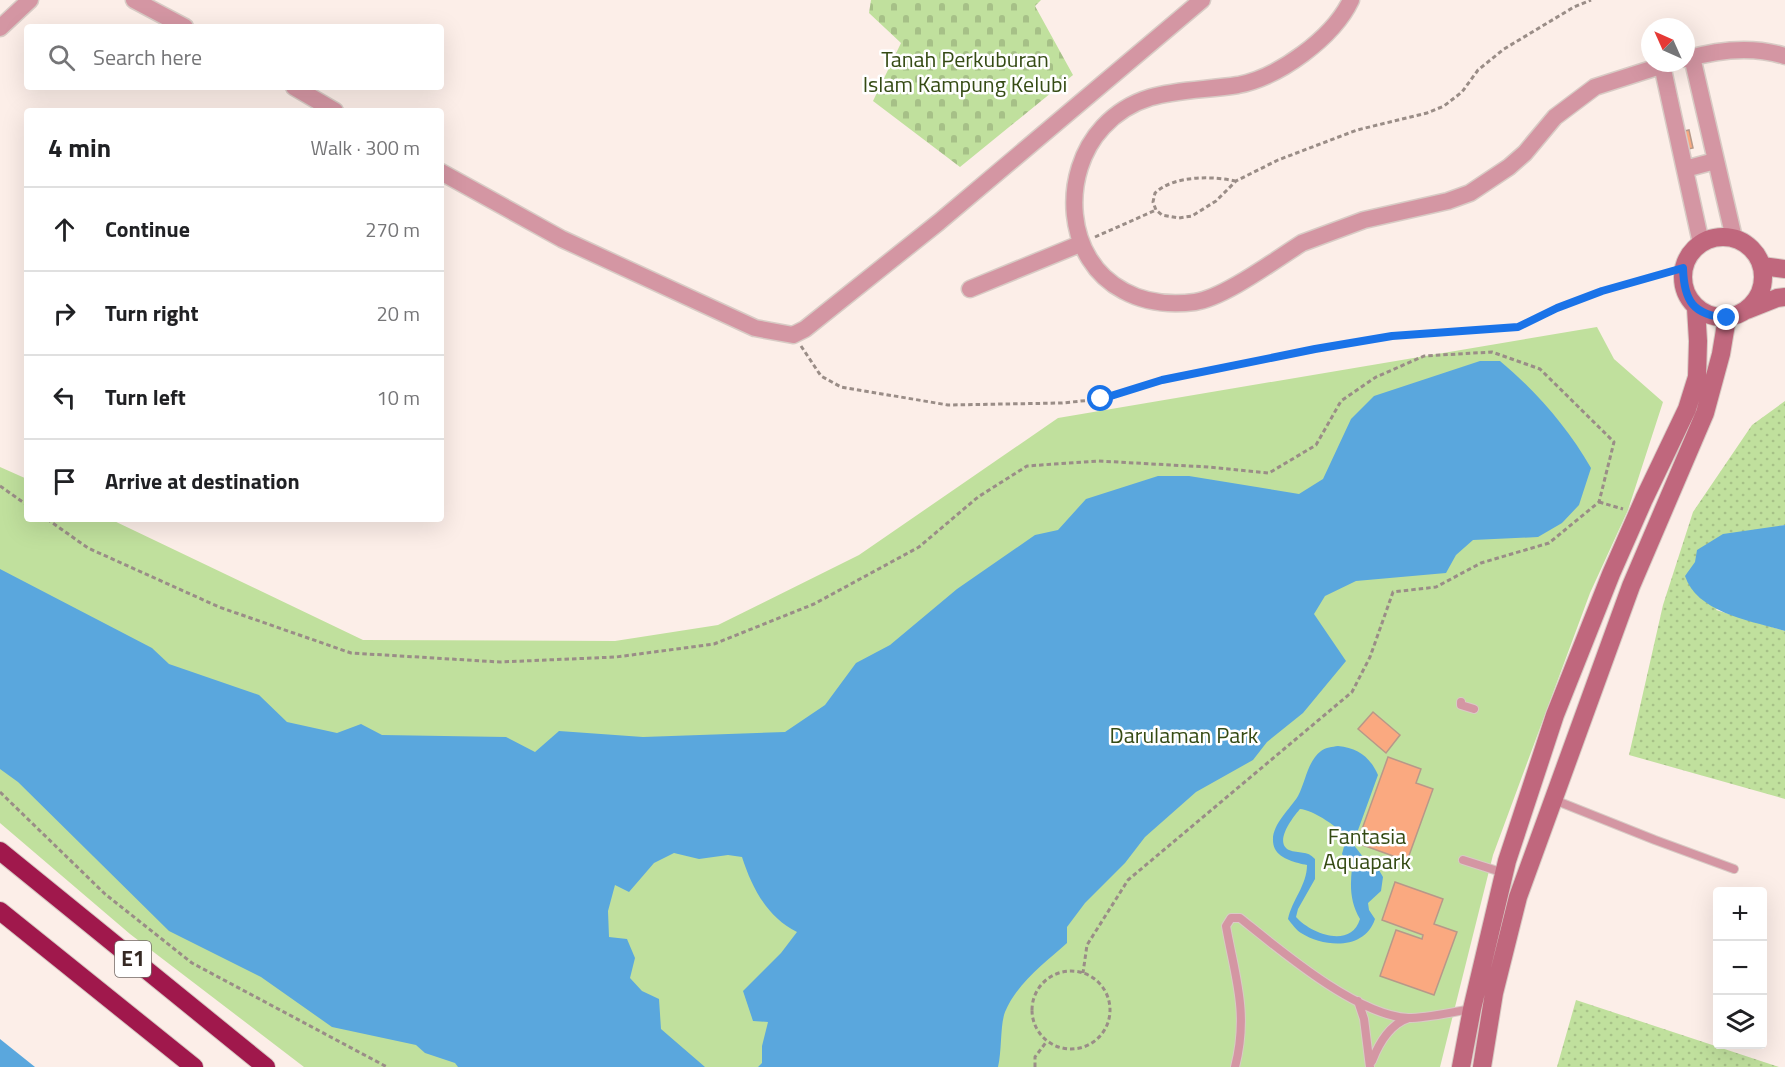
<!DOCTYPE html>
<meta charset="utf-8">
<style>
body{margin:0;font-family:"Titillium Web",sans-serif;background:#f2f2f2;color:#202124}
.controls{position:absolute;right:18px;bottom:18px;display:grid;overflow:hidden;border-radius:6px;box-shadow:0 6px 24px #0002}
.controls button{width:54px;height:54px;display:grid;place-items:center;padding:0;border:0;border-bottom:2px solid #e0e0e0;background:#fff;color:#202124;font:30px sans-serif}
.compass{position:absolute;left:1641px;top:18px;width:54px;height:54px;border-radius:50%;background:#fff;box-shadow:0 6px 24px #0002;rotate:315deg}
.stop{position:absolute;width:18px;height:18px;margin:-14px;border:4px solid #1a73e8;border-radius:50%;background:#fff}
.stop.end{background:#1a73e8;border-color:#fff;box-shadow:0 2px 6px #0008}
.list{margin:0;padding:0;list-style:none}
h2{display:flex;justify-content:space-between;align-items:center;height:78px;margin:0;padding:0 24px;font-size:26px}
h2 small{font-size:20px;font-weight:400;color:#757577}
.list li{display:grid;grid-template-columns:39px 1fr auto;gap:18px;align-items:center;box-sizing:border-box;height:84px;padding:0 24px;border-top:2px solid #e0e0e0}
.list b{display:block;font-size:22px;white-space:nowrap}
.list em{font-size:20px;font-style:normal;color:#757577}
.icon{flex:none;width:33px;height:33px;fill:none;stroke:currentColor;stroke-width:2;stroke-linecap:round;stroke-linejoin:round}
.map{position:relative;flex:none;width:1785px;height:1067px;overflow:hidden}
.search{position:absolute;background:#fff;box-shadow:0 6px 24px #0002;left:24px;top:24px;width:420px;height:66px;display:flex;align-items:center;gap:15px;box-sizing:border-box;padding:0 21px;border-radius:6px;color:#757577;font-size:22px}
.panel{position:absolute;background:#fff;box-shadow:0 6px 24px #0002;left:24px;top:108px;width:420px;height:414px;border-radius:6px}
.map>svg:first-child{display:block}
.grass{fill:url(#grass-dots)}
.cemetery{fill:url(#cemetery-stones)}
.green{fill:#c0e09d}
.water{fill:#5aa7dd;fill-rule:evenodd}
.building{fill:#faa980;stroke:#b79889;stroke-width:1.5}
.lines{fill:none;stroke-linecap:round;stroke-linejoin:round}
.lane-casing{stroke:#d8cbc5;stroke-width:10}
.street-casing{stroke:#d8cbc5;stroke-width:19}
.secondary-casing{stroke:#d8cbc5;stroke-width:20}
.highway-casing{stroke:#d8cbc5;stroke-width:20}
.path{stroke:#9a8d87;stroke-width:3;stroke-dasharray:4.5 3;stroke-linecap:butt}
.lane{stroke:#d496a3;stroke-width:8}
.street{stroke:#d496a3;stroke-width:16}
.secondary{stroke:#c0677d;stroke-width:18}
.highway{stroke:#a0184c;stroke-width:18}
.route{stroke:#1a73e8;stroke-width:8}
.labels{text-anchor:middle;stroke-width:5;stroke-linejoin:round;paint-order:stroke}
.shield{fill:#fff;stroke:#726a66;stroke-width:1.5}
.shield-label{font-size:21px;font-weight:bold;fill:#362a24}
.park-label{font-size:22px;fill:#354b14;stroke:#fff}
</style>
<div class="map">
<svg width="1785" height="1067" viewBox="0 0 1785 1067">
<defs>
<pattern id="grass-dots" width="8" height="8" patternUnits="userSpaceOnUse" patternTransform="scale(1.5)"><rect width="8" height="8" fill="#c0e09d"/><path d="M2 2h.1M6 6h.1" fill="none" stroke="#a6c087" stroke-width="1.8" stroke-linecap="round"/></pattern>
<pattern id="cemetery-stones" width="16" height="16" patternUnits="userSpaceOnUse" patternTransform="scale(1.5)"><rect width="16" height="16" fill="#c0e09d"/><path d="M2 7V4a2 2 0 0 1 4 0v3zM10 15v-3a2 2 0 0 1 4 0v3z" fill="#a6c087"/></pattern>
</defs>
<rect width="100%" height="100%" fill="#fceee8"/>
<!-- grass -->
<path class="grass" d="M1785 401V525L1767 529 1716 610 1785 631V799L1629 755 1663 605 1693 512 1752 425Z
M1576 1000 1779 1067H1557Z"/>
<!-- cemetery -->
<path class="cemetery" d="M871 0H1041L1035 6 1073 75 960 167 873 101 901 43 869 13Z"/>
<!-- green -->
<path class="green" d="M1597 327 1614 359 1663 402 1628 510 1590 593 1493 855 1440 1067H304L130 934 0 823V467L27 479V519H110L363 640 615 641 718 625 859 555 1058 418Z"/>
<!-- water -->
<path class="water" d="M1480 361H1500C1536 391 1568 428 1591 468L1579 505 1562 523 1538 537 1473 540 1456 555 1446 573 1356 581 1325 596 1314 614 1346 661 1303 713 1267 742 1253 760 1196 792 1145 837 1125 863 1085 903 1067 927V943C1045 963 1017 983 1005 1012 1000 1025 1002 1051 998 1067H758L762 1063V1046L768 1022 753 1021 743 991 781 953 797 932C767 917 752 888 742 857L728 855 699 859 674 853 654 863 629 892 615 885 608 911 609 937 627 939 635 958 630 978 642 991 659 999 661 1029 705 1067H458L455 1063 425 1053 416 1045 332 1027 261 977 169 931 18 782 0 769V569L152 648 169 664 259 695 287 722 337 733 361 724 382 735 506 737 535 752 559 731 643 737 785 732 825 705 856 663 890 645 957 589 1035 535 1058 530 1086 499 1158 476H1189L1299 494 1323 479 1351 419 1374 396Z
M1785 525V631C1752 621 1697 613 1685 576L1695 562 1697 550 1723 534Z
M1338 746C1358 748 1370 757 1378 775L1353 844 1367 862 1376 865 1383 877 1381 891 1368 903 1369 910 1375 919C1365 950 1325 948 1301 933 1296 930 1292 924 1288 919 1292 900 1307 885 1307 865 1297 863 1280 859 1275 849 1266 829 1289 811 1298 796 1306 781 1307 762 1321 751 1326 747 1332 747 1338 746ZM1300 809C1311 809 1344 829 1345 840 1345 844 1343 850 1342 854L1352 868C1350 886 1350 902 1360 919 1351 949 1311 934 1296 917L1298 909 1315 879V859C1307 850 1299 854 1289 850 1273 842 1294 816 1300 809Z
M0 1039 35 1067H0Z"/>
<!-- building -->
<path class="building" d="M1689 130 1693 148 1684 150 1680 132Z
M1373 712 1400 735 1386 753 1358 729Z
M1388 757 1421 769 1416 783 1433 789 1407 861 1357 843Z
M1395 882 1443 899 1434 924 1457 932 1434 995 1380 976 1396 930 1422 939 1423 935 1382 920Z"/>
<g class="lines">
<!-- lane casing -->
<g class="lane-casing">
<path id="lane" d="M1461 702V705L1474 709
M1552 799 1655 840 1734 869
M1463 860 1504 873
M1358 1001 1364 1019 1370 1067
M1372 1061C1379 1043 1390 1024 1409 1018
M1235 1067C1249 1013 1235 977 1226 926L1231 918H1240C1280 950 1356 1015 1408 1018 1429 1018 1451 1012 1472 1009"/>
</g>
<!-- street casing -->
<g class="street-casing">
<path id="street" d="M134 0 185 27
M1351 0C1333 38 1279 77 1238 85 1188 93 1141 86 1103 127 1060 173 1064 260 1124 291 1146 303 1171 305 1195 302 1224 298 1275 260 1302 243L1364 220 1448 201 1470 193 1509 167 1525 153 1555 117 1595 87 1670 63
M0 28 30 0
M1692 57 1734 238
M1686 59C1717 50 1753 46 1785 56
M1662 65 1701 243
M294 87 335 111
M1685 169 1715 161
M441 172 562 239 755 328 793 335 805 329 939 222 1202 0
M970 289 1080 244"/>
</g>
<!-- secondary casing -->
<g class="secondary-casing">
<path id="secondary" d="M1683 277a40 40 0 1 1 80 0a40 40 0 1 1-80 0Z
M1762 266 1785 269
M1747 310 1777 298 1785 297
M1461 1067 1472 1009 1507 861 1555 715 1611 574 1644 499 1687 409 1697 377 1698 341 1696 308
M1482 1067 1494 993 1518 897 1631 586 1705 413 1721 354 1727 318"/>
</g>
<!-- highway casing -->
<g class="highway-casing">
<path id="highway" d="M0 851 266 1067
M0 911 194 1067"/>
</g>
<!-- path -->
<path class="path" d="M1236 181C1213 176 1174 175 1155 193L1153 202 1156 210 1162 215 1179 218 1192 216 1216 201 1236 181 1278 160 1357 130 1427 113 1444 106 1462 92 1478 70 1504 49 1574 7 1591 0
M1095 237 1156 210
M801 346 821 376 841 387 948 405 1062 403 1101 399 1162 380 1214 369 1392 336 1518 327 1557 308 1602 291 1683 268
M0 486 27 505
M1599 502 1623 509
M47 519 88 548 219 607 351 653 500 662 616 657 714 644 814 604 919 547 978 497 1027 466 1098 461 1208 467 1269 473 1316 445 1341 401 1376 377 1424 356 1492 352 1540 369 1614 442 1599 502 1549 543 1481 563 1436 587 1393 592 1370 657 1352 692 1128 880 1087 945 1083 973
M0 792 105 894 192 963 387 1067
M1032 1010a39 39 0 1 1 78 0a39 39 0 1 1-78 0Z
M1035 1067V1057L1047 1041"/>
<!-- lane -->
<use href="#lane" class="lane"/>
<!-- street -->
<use href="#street" class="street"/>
<!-- secondary -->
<use href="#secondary" class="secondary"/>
<!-- highway -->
<use href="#highway" class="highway"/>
</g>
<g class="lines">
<!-- route -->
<path class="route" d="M1101 399 1162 380 1315 349 1392 336 1518 327 1557 308 1602 291 1683 268C1684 301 1693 315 1727 318"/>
</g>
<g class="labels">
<!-- shield labels -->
<rect class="shield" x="115" y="941" width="36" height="36" rx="4.5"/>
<g class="shield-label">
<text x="133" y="966">E1</text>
</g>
<!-- park labels -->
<g class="park-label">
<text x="965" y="67">Tanah Perkuburan<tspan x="965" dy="25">Islam Kampung Kelubi</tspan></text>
<text x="1184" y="743">Darulaman Park</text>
<text x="1367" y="844">Fantasia<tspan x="1367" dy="25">Aquapark</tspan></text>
</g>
</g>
</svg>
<div class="controls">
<button>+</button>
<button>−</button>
<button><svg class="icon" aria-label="layers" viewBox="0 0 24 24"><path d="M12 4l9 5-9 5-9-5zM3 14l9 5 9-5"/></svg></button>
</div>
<svg class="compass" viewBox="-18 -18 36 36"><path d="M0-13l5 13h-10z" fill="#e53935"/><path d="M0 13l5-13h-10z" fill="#757577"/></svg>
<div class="stop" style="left:1101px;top:399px"></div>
<div class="stop end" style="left:1727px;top:318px"></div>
<div class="search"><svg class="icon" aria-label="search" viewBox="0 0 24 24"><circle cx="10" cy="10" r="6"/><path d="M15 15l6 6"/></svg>Search here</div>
<section class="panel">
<h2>4 min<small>Walk · 300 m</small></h2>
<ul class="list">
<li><svg class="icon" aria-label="ahead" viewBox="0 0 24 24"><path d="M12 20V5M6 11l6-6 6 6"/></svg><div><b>Continue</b></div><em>270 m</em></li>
<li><svg class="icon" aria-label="right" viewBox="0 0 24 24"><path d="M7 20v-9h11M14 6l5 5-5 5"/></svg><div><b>Turn right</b></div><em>20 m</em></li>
<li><svg class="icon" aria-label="left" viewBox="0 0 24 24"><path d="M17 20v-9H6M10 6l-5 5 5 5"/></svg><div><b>Turn left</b></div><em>10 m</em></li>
<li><svg class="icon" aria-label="arrive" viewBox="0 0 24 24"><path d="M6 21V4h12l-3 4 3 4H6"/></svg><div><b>Arrive at destination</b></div></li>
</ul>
</section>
</div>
